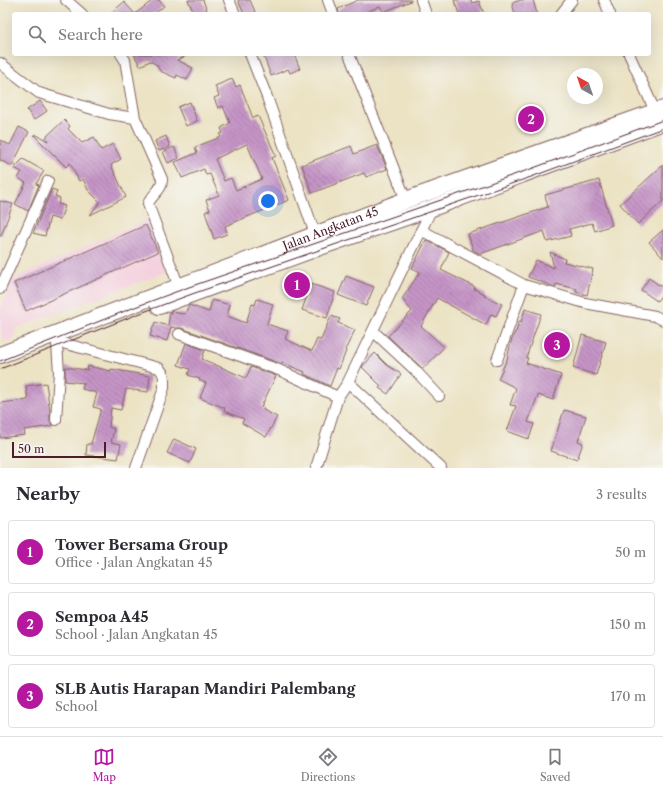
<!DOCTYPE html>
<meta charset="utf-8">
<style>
body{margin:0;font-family:"Libre Caslon Text",serif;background:#f7f7f7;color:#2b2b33}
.compass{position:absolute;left:567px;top:68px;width:36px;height:36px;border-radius:50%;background:#fff;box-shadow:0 4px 16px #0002;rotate:320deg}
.scale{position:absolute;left:12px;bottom:10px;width:94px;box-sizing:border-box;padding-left:4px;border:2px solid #4a1f2b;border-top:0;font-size:11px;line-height:14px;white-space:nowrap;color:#4a1f2b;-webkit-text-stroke:3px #f6f6f2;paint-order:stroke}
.you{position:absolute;left:268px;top:201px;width:14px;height:14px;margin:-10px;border:3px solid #fff;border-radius:50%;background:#1a73e8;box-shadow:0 0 0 6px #1a73e833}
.badge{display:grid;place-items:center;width:26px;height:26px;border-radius:50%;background:#b5179e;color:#fff;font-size:13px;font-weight:700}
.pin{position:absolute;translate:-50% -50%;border:2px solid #fff;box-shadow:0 1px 4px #0006}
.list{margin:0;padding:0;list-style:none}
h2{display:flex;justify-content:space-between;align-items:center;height:52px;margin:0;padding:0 16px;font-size:17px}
h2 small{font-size:13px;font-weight:400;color:#7c7c81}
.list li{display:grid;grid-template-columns:26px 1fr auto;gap:12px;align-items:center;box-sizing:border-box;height:64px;margin:0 8px 8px;padding:0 8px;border:1px solid #e1e1e2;border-radius:4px}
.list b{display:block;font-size:15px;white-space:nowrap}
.list p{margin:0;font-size:13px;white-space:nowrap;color:#7c7c81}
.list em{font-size:13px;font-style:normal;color:#7c7c81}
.icon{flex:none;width:22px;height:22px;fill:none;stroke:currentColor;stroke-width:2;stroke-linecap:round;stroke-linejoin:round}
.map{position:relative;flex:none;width:663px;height:468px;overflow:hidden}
.search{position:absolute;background:#fff;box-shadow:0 4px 16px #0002;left:12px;right:12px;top:12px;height:44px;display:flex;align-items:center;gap:10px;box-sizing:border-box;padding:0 14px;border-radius:4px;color:#7c7c81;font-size:15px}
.sheet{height:268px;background:#fff}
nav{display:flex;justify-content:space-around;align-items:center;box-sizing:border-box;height:56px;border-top:1px solid #e1e1e2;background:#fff;font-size:11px;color:#7c7c81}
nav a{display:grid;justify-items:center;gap:2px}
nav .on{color:#b5179e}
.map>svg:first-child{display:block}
.built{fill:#f4cfdd}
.building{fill:url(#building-back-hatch);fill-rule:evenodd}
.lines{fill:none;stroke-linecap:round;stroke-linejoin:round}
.minor-casing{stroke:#836461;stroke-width:12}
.primary-casing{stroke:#836461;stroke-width:18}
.minor{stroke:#fff;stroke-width:10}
.primary{stroke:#fff;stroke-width:16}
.tram{stroke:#4a1f2b;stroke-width:1}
.labels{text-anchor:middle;stroke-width:3;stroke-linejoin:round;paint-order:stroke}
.street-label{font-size:12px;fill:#4a1f2b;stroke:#f6f6f2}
</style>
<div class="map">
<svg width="663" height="468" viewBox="0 0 663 468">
<defs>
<pattern id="building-back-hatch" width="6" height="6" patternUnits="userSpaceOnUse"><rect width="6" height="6" fill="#c594c6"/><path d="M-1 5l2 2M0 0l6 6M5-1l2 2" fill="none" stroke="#a278a1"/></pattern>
</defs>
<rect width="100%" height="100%" fill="#f6f6f2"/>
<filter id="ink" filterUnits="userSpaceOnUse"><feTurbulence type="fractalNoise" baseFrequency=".025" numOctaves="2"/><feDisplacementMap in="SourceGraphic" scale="8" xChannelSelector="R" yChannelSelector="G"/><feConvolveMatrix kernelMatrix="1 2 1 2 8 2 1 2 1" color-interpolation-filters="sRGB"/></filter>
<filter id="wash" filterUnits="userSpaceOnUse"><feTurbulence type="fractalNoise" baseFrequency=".012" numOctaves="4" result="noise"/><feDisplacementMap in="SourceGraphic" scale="16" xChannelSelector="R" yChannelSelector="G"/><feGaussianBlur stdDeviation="0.9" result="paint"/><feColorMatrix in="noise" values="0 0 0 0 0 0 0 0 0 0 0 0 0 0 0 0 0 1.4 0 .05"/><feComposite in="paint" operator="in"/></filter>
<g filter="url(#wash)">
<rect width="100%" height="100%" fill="#ece3c4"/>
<!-- built -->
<path class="built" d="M148 219 167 272 14 329 16 338 4 342 0 331V311L10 283 15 278Z"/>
<g id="blocks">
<!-- building -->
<path class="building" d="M153 0H159L164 6 154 14H110L124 2 135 14Z
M188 0H203L208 14H194Z
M238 0H250L256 14H244Z
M358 0H411V1L383 12 380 6 363 14H339L338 9Z
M454 0H471L472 3 479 1 484 14H459Z
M521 0H533L537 14H515L512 3Z
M134 54H191L177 60 193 68 187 80 177 75 176 78 160 71 157 65 150 61 140 66Z
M263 54H294L300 69 290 73 288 69 271 76Z
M232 79 236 87 240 85 253 118 258 116 276 156 272 158 289 200 225 226 227 234 214 239 205 212 210 210 206 200 219 195 210 174 206 175 204 169 182 178 175 162 197 153 195 147 221 137 220 134 223 133 221 128 230 123 223 106 218 108 214 98 219 96 215 86ZM247 144 262 179 236 190 231 178 224 181 215 159Z
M40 101 47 111 34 120 27 110Z
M190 102 197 121 186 126 178 107Z
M64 120 70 126 68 129 82 143 94 137 101 150 113 144 121 159 111 165 126 197 90 215 100 202 88 190 83 179 79 181 70 163 66 167 34 135 35 134 48 141 46 137Z
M19 127 29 132 12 166 0 160V140L10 145Z
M166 136 170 147 159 151 155 141Z
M377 145 387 169 366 177 364 173 312 193 302 165 351 146 354 154Z
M174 147 179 158 168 163 163 152Z
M23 159 44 171 36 184 39 185 28 211 15 204 26 183 18 178 22 172 14 168Z
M663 165V201L638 224 620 204Z
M599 180 612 225 595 231 592 223 569 229 571 236 547 242 544 231 480 254 473 250 468 234 548 207 545 195Z
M52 189 57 191 55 196 60 198 58 204 65 206 60 220 50 217 45 236 33 233Z
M0 201 13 204 1 236H0Z
M146 225 158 252 26 311 14 283Z
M663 230V258L649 242Z
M426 240 449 252 441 270 475 287 474 289 485 294 484 296 502 304 496 316 491 314 486 325 437 298 421 326 444 347 423 369 388 336 412 311 402 299 420 272 412 268Z
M550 252 565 259 564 262 593 269 587 295 576 292 577 289 556 284 555 287 528 277 536 260 554 268Z
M346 276 374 287 366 306 338 295Z
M649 278 663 288V293L657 301 641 290Z
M311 284 335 292 327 318 302 310Z
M257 299 273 304 267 324 288 331 285 339 312 351 317 339 321 340 331 316 340 319 338 323 355 330 345 350 346 351 339 369 337 368 330 386 304 374 305 372 283 363 282 364 181 328H176L171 327 167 341 150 336 155 322 168 326 170 312 185 314 189 305 209 312 212 300 230 305 227 316 246 323 252 304 255 305Z
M525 309 541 314 526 358H528L526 363 561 375 553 400 538 395 528 422 534 424 529 439 507 431 516 406 510 405 516 388 498 379 507 359 511 342 515 332H516L519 321 521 322Z
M582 335 606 342 596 375 573 368Z
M186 343 205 350 202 359 246 378 251 367 276 376 261 407 264 408 263 410 277 417 266 437 242 423 244 419 224 411 225 408 200 398 206 383 199 380 200 379 188 375 190 369 178 365Z
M375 353 387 365 401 374 388 394 379 388 381 386 362 367Z
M88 366 111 371V369L150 376 148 392 126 389 121 410 111 408 109 427 114 429 111 442 121 444 118 459 86 455 87 444H91L101 409 93 407 97 393 82 389 84 383 65 381V367L87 370Z
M46 383 50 412V420L52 426 24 430 25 435 0 438V403L28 400 26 386Z
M564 410 586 416 578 441 583 443 577 460 551 451Z
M174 439 196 449 190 463 167 453Z"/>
</g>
</g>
<g filter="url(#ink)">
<use href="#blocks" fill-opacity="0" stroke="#836461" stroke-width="1"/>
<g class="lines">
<!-- minor casing -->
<g class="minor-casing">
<path id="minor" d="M66 0 82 14
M229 0 235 14
M328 0 333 14
M421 0 426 14
M604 0 610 14
M561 14 572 0
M121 54 125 60 135 118
M250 54 267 97 315 234
M349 54 406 200
M629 54 655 111
M0 63 39 93 109 114 135 118 162 179C163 190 152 194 148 204L179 287
M421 230 524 285 585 303 655 316 663 320
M0 289 48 181
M373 331 414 369 439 396
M179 334 279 370 338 397
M62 343 159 368C165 374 164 379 164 388L136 468
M497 360 524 285
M348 382 441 468
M56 420 59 372 57 345
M316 468 338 397 348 382 432 208"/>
</g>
<!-- primary casing -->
<g class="primary-casing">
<g id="primary">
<path d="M159 306 317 248 432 208 663 122"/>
<path id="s1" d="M0 355 406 200 663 109"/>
</g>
</g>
<!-- minor -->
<use href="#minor" class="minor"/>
<!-- primary -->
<use href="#primary" class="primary"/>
<!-- tram -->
<path class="tram" d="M0 361 135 307 189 287 528 170 663 120
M0 369 138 314 192 294 531 177 663 128"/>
</g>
</g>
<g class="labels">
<!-- street labels -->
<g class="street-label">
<text dy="4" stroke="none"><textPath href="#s1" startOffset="354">Jalan Angkatan 45</textPath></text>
</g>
</g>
</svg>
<svg class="compass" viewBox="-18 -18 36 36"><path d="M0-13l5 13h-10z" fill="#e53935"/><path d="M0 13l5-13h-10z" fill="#7c7c81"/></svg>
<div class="scale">50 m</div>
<div class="you"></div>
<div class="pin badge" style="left:297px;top:285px">1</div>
<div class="pin badge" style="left:531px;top:119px">2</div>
<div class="pin badge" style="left:557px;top:345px">3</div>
<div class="search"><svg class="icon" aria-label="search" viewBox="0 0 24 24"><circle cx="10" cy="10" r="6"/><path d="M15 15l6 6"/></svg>Search here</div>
</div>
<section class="sheet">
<h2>Nearby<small>3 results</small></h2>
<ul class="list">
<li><span class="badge">1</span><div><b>Tower Bersama Group</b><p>Office · Jalan Angkatan 45</p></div><em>50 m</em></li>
<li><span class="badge">2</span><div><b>Sempoa A45</b><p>School · Jalan Angkatan 45</p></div><em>150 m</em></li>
<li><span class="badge">3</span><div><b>SLB Autis Harapan Mandiri Palembang</b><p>School</p></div><em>170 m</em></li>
</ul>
</section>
<nav>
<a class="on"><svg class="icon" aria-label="map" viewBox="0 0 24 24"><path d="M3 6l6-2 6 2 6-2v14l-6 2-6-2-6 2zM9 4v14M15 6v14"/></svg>Map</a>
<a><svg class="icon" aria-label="directions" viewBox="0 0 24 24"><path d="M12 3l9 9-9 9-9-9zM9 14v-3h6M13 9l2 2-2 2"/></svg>Directions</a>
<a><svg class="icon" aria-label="saved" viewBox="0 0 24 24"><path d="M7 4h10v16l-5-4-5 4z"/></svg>Saved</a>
</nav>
